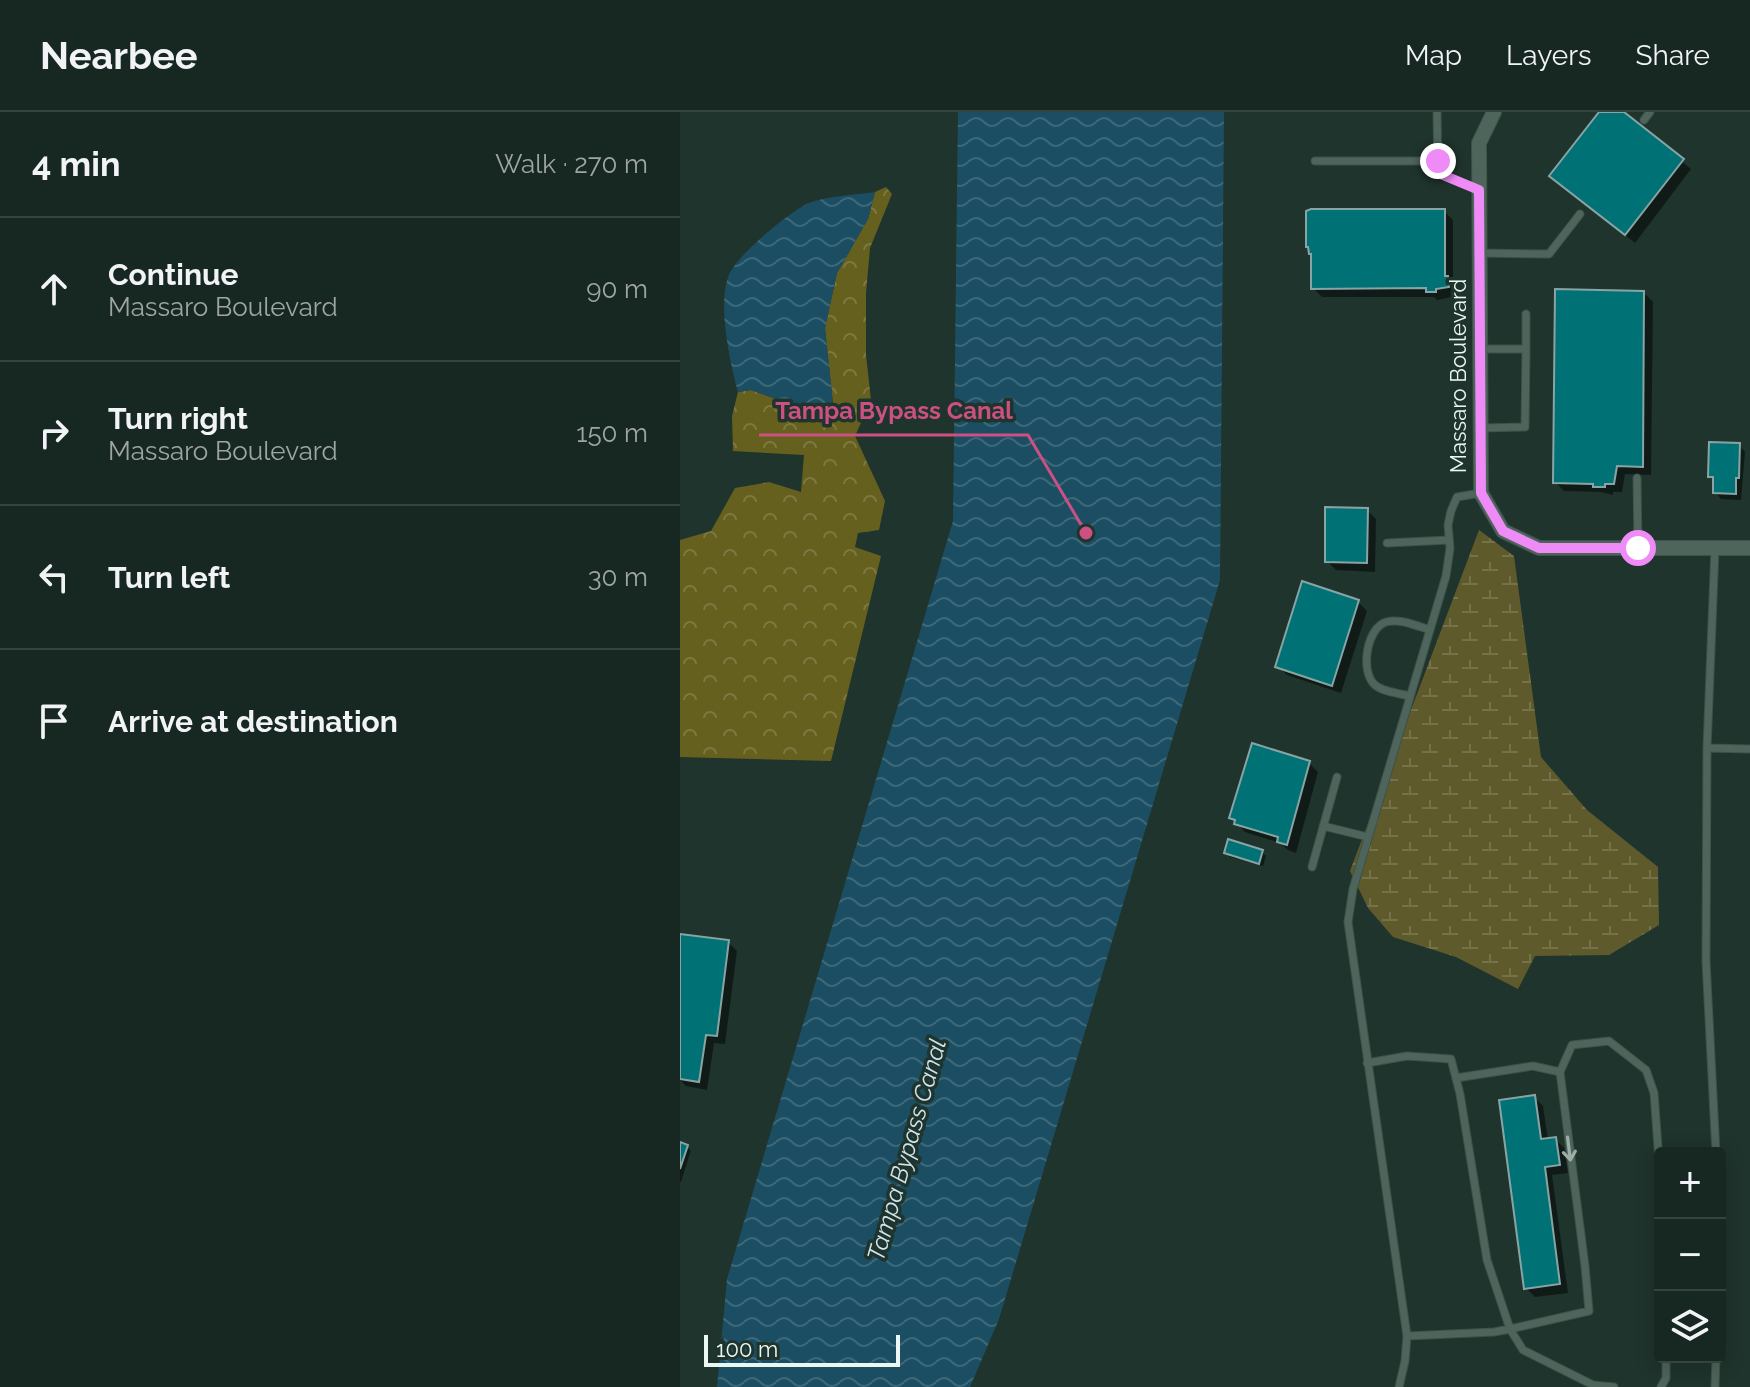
<!DOCTYPE html>
<meta charset="utf-8">
<style>
body{margin:0;font-family:Raleway,sans-serif;background:#24332e;color:#f1f3f6}
.controls{position:absolute;right:24px;bottom:24px;display:grid;overflow:hidden;border-radius:8px;box-shadow:0 4px 20px #0003}
.controls button{width:72px;height:72px;display:grid;place-items:center;padding:0;border:0;border-bottom:2px solid #36443f;background:#172721;color:#f1f3f6;font:40px sans-serif}
.scale{position:absolute;left:24px;bottom:20px;width:196px;box-sizing:border-box;padding-left:8px;border:4px solid #ebf8f2;border-top:0;font-size:22px;line-height:28px;white-space:nowrap;color:#ebf8f2;-webkit-text-stroke:6px #1f342c;paint-order:stroke}
.stop{position:absolute;width:24px;height:24px;margin:-18px;border:6px solid #ef8bf7;border-radius:50%;background:#fff}
.stop.end{background:#ef8bf7;border-color:#fff;box-shadow:0 2px 8px #0008}
.list{margin:0;padding:0;list-style:none}
h2{display:flex;justify-content:space-between;align-items:center;height:104px;margin:0;padding:0 32px;font-size:34px}
h2 small{font-size:26px;font-weight:400;color:#9ea5a5}
.list li{display:grid;grid-template-columns:52px 1fr auto;gap:24px;align-items:center;box-sizing:border-box;height:144px;padding:0 32px;border-top:2px solid #36443f}
.list b{display:block;font-size:30px;white-space:nowrap}
.list p{margin:0;font-size:26px;white-space:nowrap;color:#9ea5a5}
.list em{font-size:26px;font-style:normal;color:#9ea5a5}
.icon{flex:none;width:44px;height:44px;fill:none;stroke:currentColor;stroke-width:2;stroke-linecap:round;stroke-linejoin:round}
.map{position:relative;flex:none;width:1070px;height:1275px;overflow:hidden}
header{display:flex;align-items:center;gap:48px;box-sizing:border-box;height:112px;padding:0 40px;background:#172721;border-bottom:2px solid #36443f}
header strong{font-size:38px}
nav{display:flex;gap:44px;margin-inline-start:auto;font-size:28px}
main{display:flex}
aside{flex:1;background:#172721}
.map>svg:first-child{display:block}
.forest{fill:url(#forest-crowns)}
.wetland{fill:url(#wetland-marsh)}
.water{fill:url(#water-waves)}
.shadow{fill:#0007}
.building{fill:#007175;stroke:#88a4a5;stroke-width:2}
.lines{fill:none;stroke-linecap:round;stroke-linejoin:round}
.service-casing{stroke:#3e5149;stroke-width:9}
.minor-casing{stroke:#3e5149;stroke-width:16}
.service{stroke:#4e655b;stroke-width:7}
.minor{stroke:#4e655b;stroke-width:14}
.oneway{stroke:#9caea6}
.route{stroke:#ef8bf7;stroke-width:10}
.labels{text-anchor:middle;stroke-width:7;stroke-linejoin:round;paint-order:stroke}
.street-label{font-size:22px;fill:#ebf8f2;stroke:#1f342c}
.water-label{font-size:24px;font-style:italic;fill:#d0e5f0;stroke:#1f342c}
.leader{fill:none;stroke:#cc5081;stroke-width:3}
.callout-dot{fill:#cc5081;stroke:#1f342c;stroke-width:3}
.callout-label{font-size:24px;text-anchor:middle;font-weight:bold;fill:#cc5081;stroke:#1f342c;stroke-width:7;stroke-linejoin:round;paint-order:stroke}
</style>
<header>
<strong>Nearbee</strong>
<nav><a>Map</a><a>Layers</a><a>Share</a></nav>
</header>
<main>
<aside>
<h2>4 min<small>Walk · 270 m</small></h2>
<ul class="list">
<li><svg class="icon" aria-label="ahead" viewBox="0 0 24 24"><path d="M12 20V5M6 11l6-6 6 6"/></svg><div><b>Continue</b><p>Massaro Boulevard</p></div><em>90 m</em></li>
<li><svg class="icon" aria-label="right" viewBox="0 0 24 24"><path d="M7 20v-9h11M14 6l5 5-5 5"/></svg><div><b>Turn right</b><p>Massaro Boulevard</p></div><em>150 m</em></li>
<li><svg class="icon" aria-label="left" viewBox="0 0 24 24"><path d="M17 20v-9H6M10 6l-5 5 5 5"/></svg><div><b>Turn left</b></div><em>30 m</em></li>
<li><svg class="icon" aria-label="arrive" viewBox="0 0 24 24"><path d="M6 21V4h12l-3 4 3 4H6"/></svg><div><b>Arrive at destination</b></div></li>
</ul>
</aside>
<div class="map">
<svg width="1070" height="1275" viewBox="0 0 1070 1275">
<defs>
<pattern id="forest-crowns" width="20" height="18" patternUnits="userSpaceOnUse" patternTransform="scale(2)"><rect width="20" height="18" fill="#66601f"/><path d="M2 6a3 3 0 1 1 6 0M12 15a3 3 0 1 1 6 0" fill="none" stroke="#7c7840"/></pattern>
<pattern id="wetland-marsh" width="20" height="14" patternUnits="userSpaceOnUse" patternTransform="scale(2)"><rect width="20" height="14" fill="#5e5a2b"/><path d="M1 5h8M5 5V1M11 12h8M15 12V8" fill="none" stroke="#75724a"/></pattern>
<pattern id="water-waves" width="16" height="10" patternUnits="userSpaceOnUse" patternTransform="scale(2)"><rect width="16" height="10" fill="#1c4e63"/><path d="M0 5q4-4 8 0t8 0" fill="none" stroke="#3d687a"/></pattern>
</defs>
<rect width="100%" height="100%" fill="#1f342c"/>
<!-- forest -->
<path class="forest" d="M206 75 212 82 190 136 186 181V243L191 288 175 324 205 389 199 418 178 421 175 435 201 444 151 649 0 645V428L31 419 55 376 89 370 121 380 124 343 53 339 52 304 58 280 71 278 129 299 153 292 145 216 157 161 188 107 195 80Z"/>
<!-- wetland -->
<path class="wetland" d="M799 418 834 444 861 645 907 698 978 755 979 813 929 843 855 844 838 877 776 845 713 825 688 796 670 759Z"/>
<!-- water -->
<path class="water" d="M278 0H544L540 468 319 1207 290 1275H37L47 1167 273 409Z
M195 80 188 107 157 161 145 216 153 292 129 299 71 278 58 280C50 250 37 192 49 163 58 142 107 102 127 92 144 84 176 83 195 80Z"/>
<!-- shadow -->
<path class="shadow" d="M921 0H940L1011 57 955 131 881 73Z
M764 99 773 108V172L777 175V184L757 188 754 185H642L633 176V144Z
M964 181 973 190 971 363 945 362 942 380H933V383L921 380 884 379 875 370Z
M1059 333 1065 340 1061 388 1041 387 1035 380V369L1030 364Z
M687 398 696 407 695 460 656 458 647 449Z
M624 472 678 490 687 499 661 581 607 563 598 554Z
M629 651 638 660 616 741 608 738 600 731 565 720 552 705Z
M582 740 586 744 583 754 550 745 546 741Z
M0 824 48 830 57 839 45 932 34 931 27 978 6 974 0 968Z
M854 985 863 994 868 1028 875 1027 884 1036 888 1061 872 1063 888 1181 855 1185 846 1176Z
M0 1032 11 1038 1 1070H0Z"/>
<!-- building -->
<path class="building" d="M919 0H944L1004 47 945 123 869 64Z
M631 97H765V164H768L769 175 756 177V180H746V176L631 177V142H629L628 135H626V99Z
M875 177 964 179 963 355 937 354 934 372H925V375H913V372L873 371Z
M1029 330 1060 331 1059 366H1056V382L1033 381V365H1028Z
M645 395 688 396 687 451 645 450Z
M622 469 679 488 652 574 595 555Z
M572 631 630 649 607 733 597 730 598 725 554 712 555 708 549 706Z
M548 727 583 738 579 752 544 741Z
M0 822 49 828 37 924 26 923 19 970 0 967Z
M855 983 861 1027 876 1025 880 1053 865 1055 880 1172 844 1177 819 988Z
M0 1030 8 1033 0 1057Z"/>
<g class="lines">
<!-- service casing -->
<g class="service-casing">
<path id="service" d="M757 0 758 61 799 78
M964 8 970 0
M635 49H758
M800 141 869 142 900 102
M846 202V237
M800 237H846L845 315 801 316
M957 366 958 436
M707 431 769 428
M1035 436 1027 636 1026 849 1036 1041
M729 584C719 581 701 580 694 572 680 558 687 516 706 510 720 506 737 514 750 518
M1027 636 1070 637
M643 714 688 725
M632 755 657 665
M687 951 727 944 771 947 780 982 807 1148 830 1217 814 1220 727 1224
M776 966 853 954 880 960
M719 1275 725 1249 727 1224 668 810 673 777 766 464 770 436 768 413 771 399 777 385 801 381
M934 1275 913 1273 843 1238 830 1217 909 1199 905 1154 880 960 892 933 929 929 966 958 974 981 980 1062
M981 1275 986 1266V1245
M1035 1275 1036 1245"/>
</g>
<!-- minor casing -->
<g class="minor-casing">
<path id="minor" d="M814 0 799 31 801 381 823 419 859 436H1070"/>
</g>
<!-- service -->
<use href="#service" class="service"/>
<!-- minor -->
<use href="#minor" class="minor"/>
</g>
<!-- one-way arrows -->
<defs><path id="oneway-shaft" d="M-6 0H5M1.5-3L5.5 0L1.5 3" fill="none" stroke-width="1.6" stroke-linecap="round" stroke-linejoin="round" transform="scale(2)"/></defs>
<use class="oneway" href="#oneway-shaft" transform="translate(889 1037) rotate(83)"/>
<g class="lines">
<!-- route -->
<path class="route" d="M758 49V61L799 78 801 381 823 419 859 436H958"/>
</g>
<g class="labels">
<!-- street labels -->
<g class="street-label">
<text transform="translate(778 264) rotate(-90)" y="8">Massaro Boulevard</text>
</g>
<!-- water labels -->
<g class="water-label">
<text transform="translate(227 1038) rotate(-74)" y="8">Tampa Bypass Canal</text>
</g>
</g>
<!-- callouts -->
<path class="leader" d="M406 421L348 323H79"/>
<circle class="callout-dot" cx="406" cy="421" r="8"/>
<g class="callout-label">
<text x="214" y="307">Tampa Bypass Canal</text>
</g>
</svg>
<div class="controls">
<button>+</button>
<button>−</button>
<button><svg class="icon" aria-label="layers" viewBox="0 0 24 24"><path d="M12 4l9 5-9 5-9-5zM3 14l9 5 9-5"/></svg></button>
</div>
<div class="scale">100 m</div>
<div class="stop" style="left:958px;top:436px"></div>
<div class="stop end" style="left:758px;top:49px"></div>
</div>
</main>
